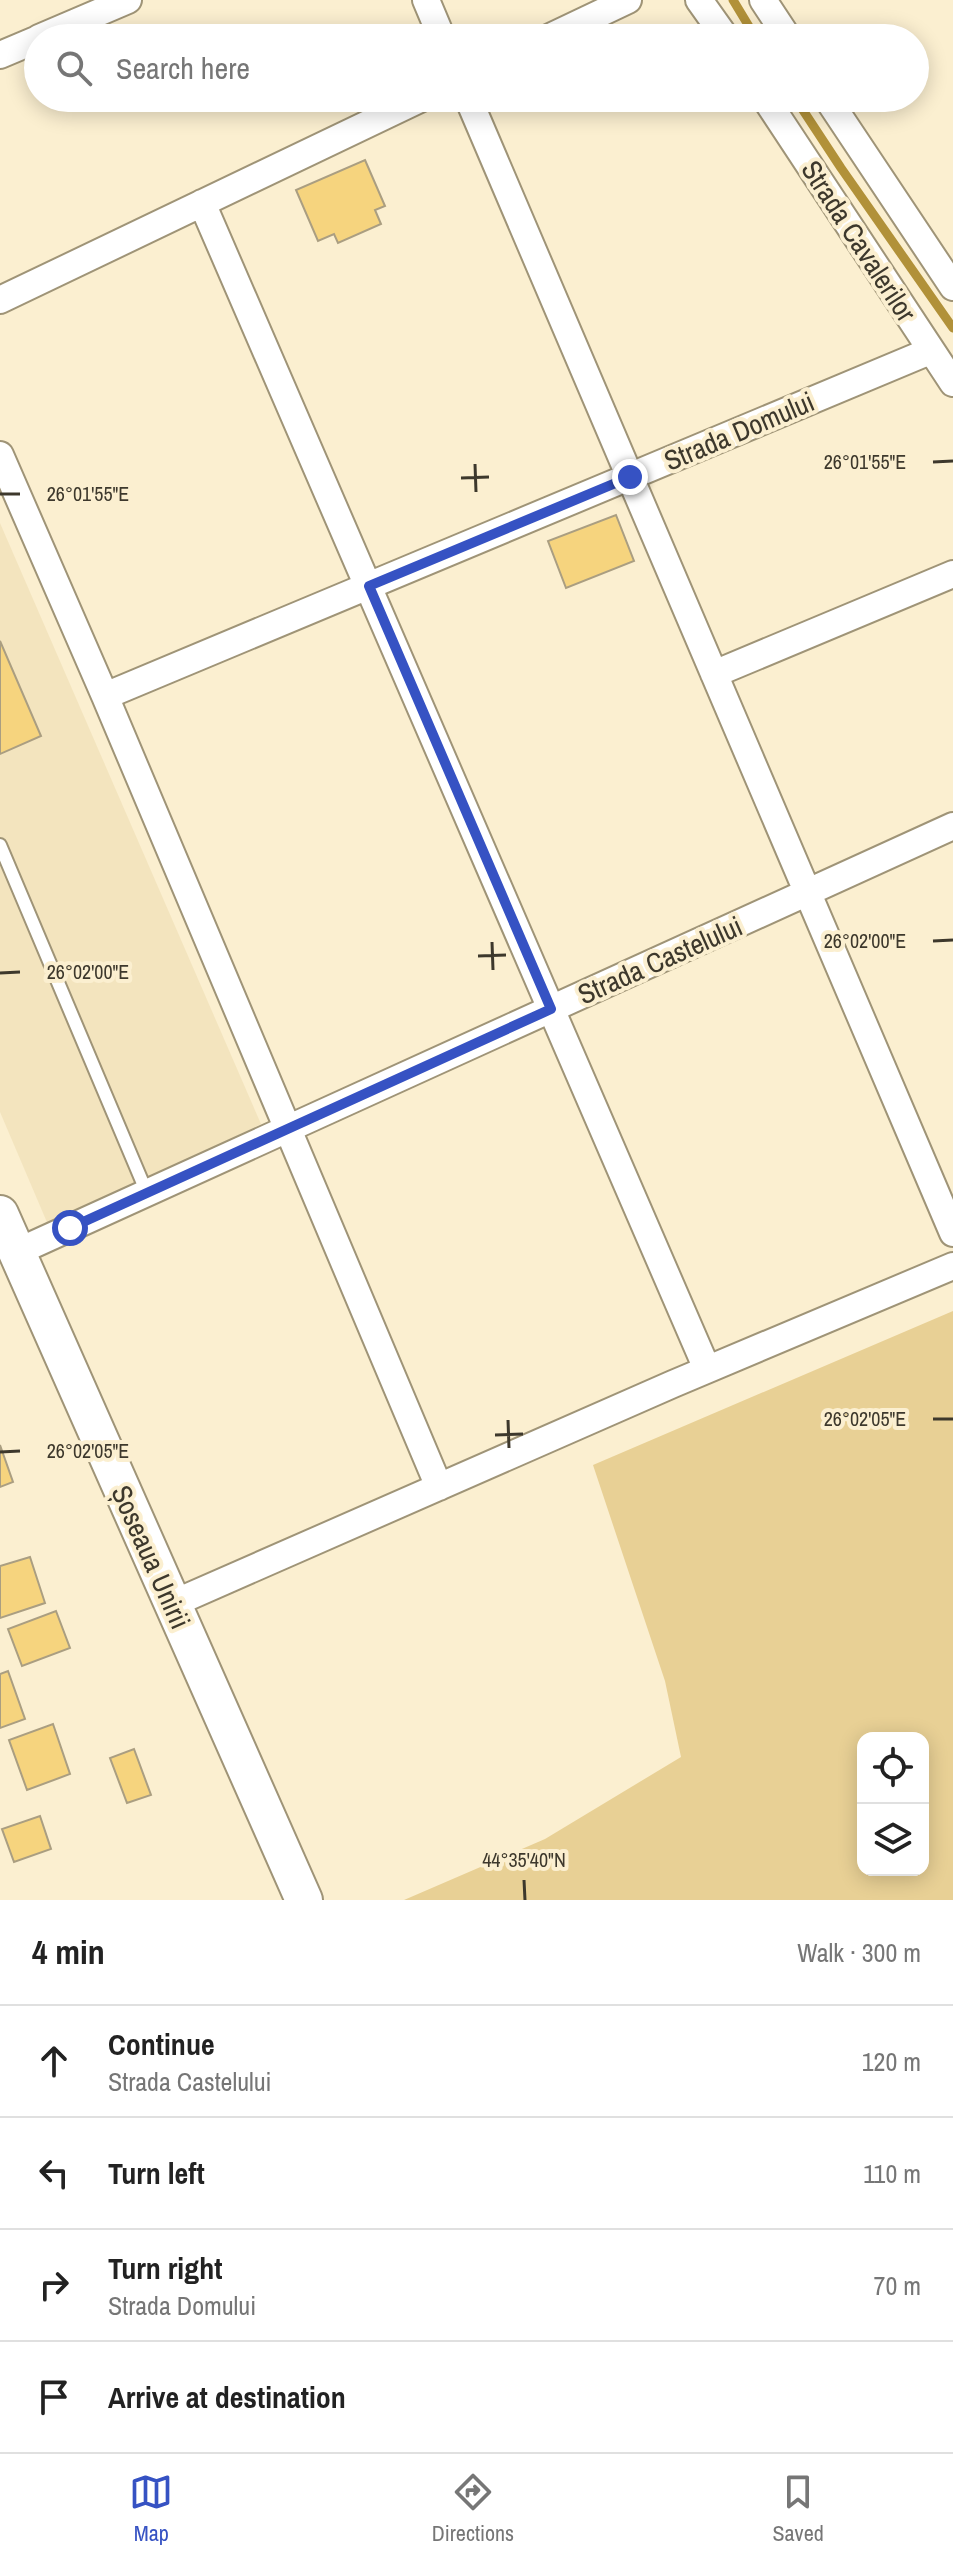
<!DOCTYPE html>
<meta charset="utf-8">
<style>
body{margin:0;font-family:"Archivo Narrow",sans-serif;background:#f2f2f2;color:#222}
.controls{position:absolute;right:24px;bottom:24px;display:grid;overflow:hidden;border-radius:16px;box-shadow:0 4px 20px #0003}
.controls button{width:72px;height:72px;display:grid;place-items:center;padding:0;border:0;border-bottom:2px solid #e0e0e0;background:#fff;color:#222;font:40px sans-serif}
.stop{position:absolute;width:24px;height:24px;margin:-18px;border:6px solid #3652c3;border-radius:50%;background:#fff}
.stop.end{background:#3652c3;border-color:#fff;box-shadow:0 2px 8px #0008}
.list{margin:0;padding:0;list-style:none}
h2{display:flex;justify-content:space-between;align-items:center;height:104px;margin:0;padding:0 32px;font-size:34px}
h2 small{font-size:26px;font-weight:400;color:#767676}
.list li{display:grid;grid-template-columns:52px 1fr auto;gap:24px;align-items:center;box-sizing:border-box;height:112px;padding:0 32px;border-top:2px solid #e0e0e0}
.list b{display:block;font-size:30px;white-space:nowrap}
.list p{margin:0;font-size:26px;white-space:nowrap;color:#767676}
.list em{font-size:26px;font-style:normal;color:#767676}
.icon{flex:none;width:44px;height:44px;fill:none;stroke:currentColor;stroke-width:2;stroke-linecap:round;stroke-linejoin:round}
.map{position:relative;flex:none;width:953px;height:1900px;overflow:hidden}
.search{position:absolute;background:#fff;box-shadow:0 4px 20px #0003;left:24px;right:24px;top:24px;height:88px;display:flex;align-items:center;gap:20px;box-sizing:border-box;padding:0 28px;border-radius:44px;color:#767676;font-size:30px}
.sheet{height:552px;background:#fff}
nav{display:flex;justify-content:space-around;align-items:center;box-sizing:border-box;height:112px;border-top:2px solid #e0e0e0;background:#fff;font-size:22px;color:#767676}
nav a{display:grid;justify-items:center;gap:4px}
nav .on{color:#3652c3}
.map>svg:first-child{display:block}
.built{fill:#f3e4be}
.green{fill:#e8d095;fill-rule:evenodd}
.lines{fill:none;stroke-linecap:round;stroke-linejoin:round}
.stream{stroke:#b19139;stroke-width:9}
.building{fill:#f6d47e;stroke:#aa9e81;stroke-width:2}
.lane-casing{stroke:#9f9477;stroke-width:16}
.street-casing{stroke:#9f9477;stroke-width:30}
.secondary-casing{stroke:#9f9477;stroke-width:40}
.lane{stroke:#fff;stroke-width:12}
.street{stroke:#fff;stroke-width:26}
.secondary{stroke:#fff;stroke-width:36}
.route{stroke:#3652c3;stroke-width:10}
.ticks{fill:none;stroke:#3d382c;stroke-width:3}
.labels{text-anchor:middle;stroke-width:8;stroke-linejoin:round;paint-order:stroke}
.street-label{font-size:28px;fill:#3d382c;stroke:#fbefd0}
.ticks-label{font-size:20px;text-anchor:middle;fill:#3d382c;stroke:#fbefd0;stroke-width:8;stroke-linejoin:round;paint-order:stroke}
</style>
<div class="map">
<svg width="953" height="1900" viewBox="0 0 953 1900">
<rect width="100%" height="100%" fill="#fbefd0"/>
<!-- built -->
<path class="built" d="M0 523 261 1124 49 1227 0 1112Z"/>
<!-- green -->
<path class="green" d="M953 1311V1900H404L545 1839 681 1757 665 1681 593 1465ZM863 1738H923V1870H863Z"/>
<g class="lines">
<!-- stream -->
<path class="stream" d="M733 0 756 38
M795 98 841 168 953 328"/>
</g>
<!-- building -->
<path class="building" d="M365 160 385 206 375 210 381 224 338 243 334 234 318 241 296 190Z
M616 515 634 561 566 588 548 541Z
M0 641 41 736 0 754Z
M0 1445 13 1482 0 1487Z
M30 1557 45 1603 0 1618V1566Z
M56 1611 70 1648 22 1666 8 1629Z
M8 1671 25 1719 0 1728V1674Z
M53 1724 70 1774 27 1790 9 1740Z
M134 1749 151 1795 127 1803 110 1758Z
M40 1816 51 1849 14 1862 2 1829Z"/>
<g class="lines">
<!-- lane casing -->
<g class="lane-casing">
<path id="lane" d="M0 845 147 1193"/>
</g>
<!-- street casing -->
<g class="street-casing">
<path id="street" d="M426 0 442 38
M699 0 726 38
M763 0 788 38
M39 38 128 0
M548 38 628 0
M0 55 38 39
M468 98 953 1233
M765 98 953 383
M827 98 953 287
M202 203 707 1369
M0 300 422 98
M0 455 105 696 439 1487
M714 674 953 574
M105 696 930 351
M17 1252 953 826
M172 1604 673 1384 953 1266"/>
</g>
<!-- secondary casing -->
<g class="secondary-casing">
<path id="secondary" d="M0 1214 304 1900"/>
</g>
<!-- lane -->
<use href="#lane" class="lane"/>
<!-- street -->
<use href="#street" class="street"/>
<!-- secondary -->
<use href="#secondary" class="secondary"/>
</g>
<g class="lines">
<!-- route -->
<path class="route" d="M70 1228 551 1009 369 586 630 477"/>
</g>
<!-- ticks -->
<path class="ticks" d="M933 462 953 461M475 464 476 492M461 478 489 477M0 494H20M933 941 953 940M492 942 493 970M478 956 506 955M0 973 20 972M933 1419H953M508 1420 509 1448M495 1435 523 1434M0 1452 20 1451M524 1880 525 1900"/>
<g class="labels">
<!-- street labels -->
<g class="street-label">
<text transform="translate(859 241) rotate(57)" y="10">Strada Cavalerilor</text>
<text transform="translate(739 431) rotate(-23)" y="10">Strada Domului</text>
<text transform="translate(660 960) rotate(-24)" y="10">Strada Castelului</text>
<text transform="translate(151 1557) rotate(66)" y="10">Șoseaua Unirii</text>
</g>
</g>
<g class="ticks-label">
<text x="865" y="469">26°01'55"E</text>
<text x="88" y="501">26°01'55"E</text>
<text x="865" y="948">26°02'00"E</text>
<text x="88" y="979">26°02'00"E</text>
<text x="865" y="1426">26°02'05"E</text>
<text x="88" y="1458">26°02'05"E</text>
<text x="524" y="1867">44°35'40"N</text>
</g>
</svg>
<div class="controls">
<button><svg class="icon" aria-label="locate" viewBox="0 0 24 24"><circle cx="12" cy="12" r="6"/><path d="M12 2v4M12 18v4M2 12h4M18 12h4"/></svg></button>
<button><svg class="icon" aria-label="layers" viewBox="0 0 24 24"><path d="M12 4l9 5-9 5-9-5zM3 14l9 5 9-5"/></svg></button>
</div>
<div class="stop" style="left:70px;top:1228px"></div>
<div class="stop end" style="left:630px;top:477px"></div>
<div class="search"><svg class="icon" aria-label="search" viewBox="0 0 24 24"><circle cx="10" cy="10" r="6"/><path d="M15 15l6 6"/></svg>Search here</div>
</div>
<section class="sheet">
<h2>4 min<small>Walk · 300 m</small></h2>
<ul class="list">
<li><svg class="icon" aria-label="ahead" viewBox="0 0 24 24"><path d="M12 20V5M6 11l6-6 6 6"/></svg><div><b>Continue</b><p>Strada Castelului</p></div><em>120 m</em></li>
<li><svg class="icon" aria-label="left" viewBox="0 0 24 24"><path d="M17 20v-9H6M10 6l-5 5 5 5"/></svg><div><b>Turn left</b></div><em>110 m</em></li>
<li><svg class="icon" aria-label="right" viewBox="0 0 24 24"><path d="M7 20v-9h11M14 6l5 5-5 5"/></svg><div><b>Turn right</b><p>Strada Domului</p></div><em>70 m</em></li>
<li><svg class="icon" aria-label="arrive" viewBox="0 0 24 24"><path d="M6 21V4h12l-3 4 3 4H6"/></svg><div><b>Arrive at destination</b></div></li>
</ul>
</section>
<nav>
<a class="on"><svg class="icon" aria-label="map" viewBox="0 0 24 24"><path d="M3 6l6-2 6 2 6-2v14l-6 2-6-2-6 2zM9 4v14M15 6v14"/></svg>Map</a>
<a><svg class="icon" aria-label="directions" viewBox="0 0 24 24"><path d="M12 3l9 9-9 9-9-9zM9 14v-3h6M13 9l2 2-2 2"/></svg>Directions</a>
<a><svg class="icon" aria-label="saved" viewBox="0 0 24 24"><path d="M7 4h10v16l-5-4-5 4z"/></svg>Saved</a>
</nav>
